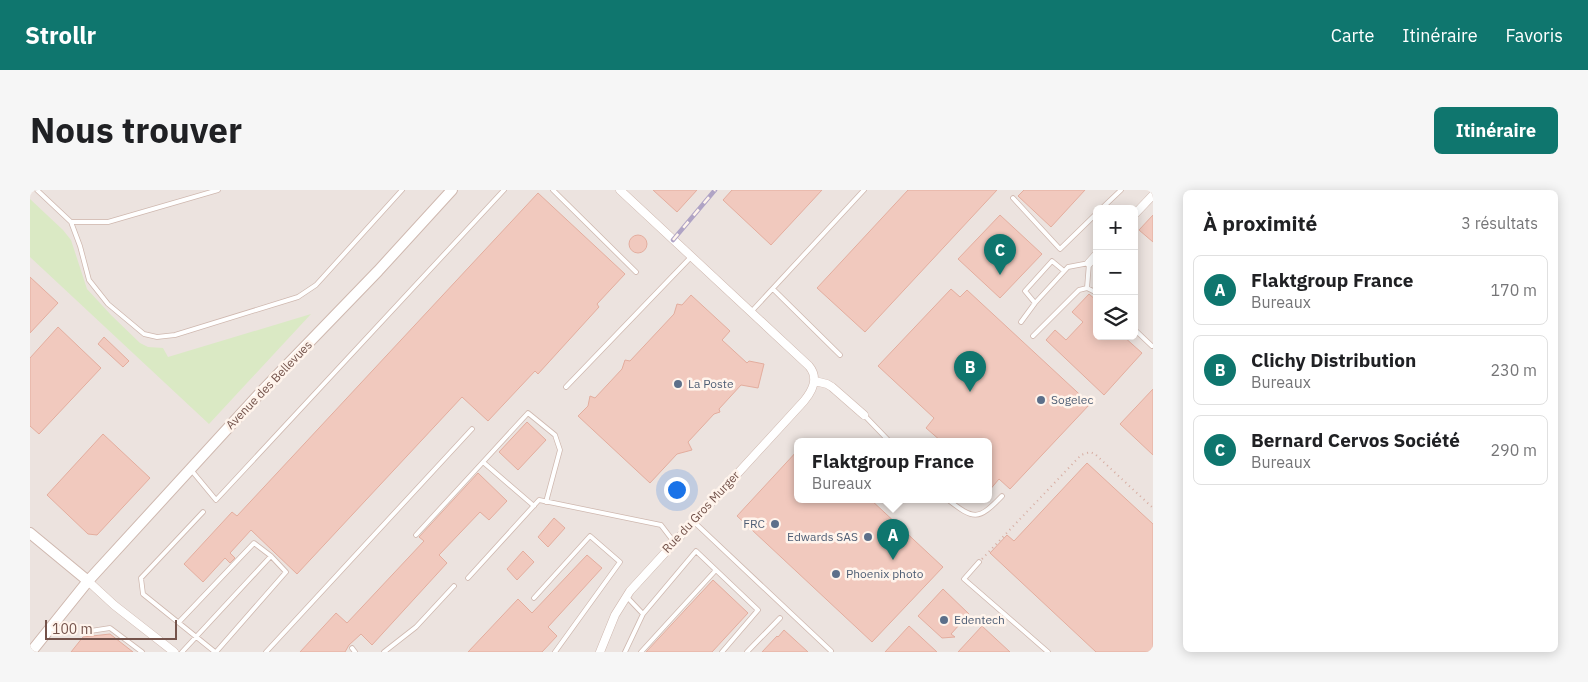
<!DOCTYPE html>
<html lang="fr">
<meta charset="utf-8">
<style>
body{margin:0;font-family:"IBM Plex Sans",sans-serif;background:#f6f6f6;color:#202124}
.controls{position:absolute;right:15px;top:15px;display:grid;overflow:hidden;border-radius:8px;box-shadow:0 2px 12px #0003}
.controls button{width:45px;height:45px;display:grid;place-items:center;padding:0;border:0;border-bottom:1px solid #e0e0e0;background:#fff;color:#202124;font:25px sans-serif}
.scale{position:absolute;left:15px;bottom:12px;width:132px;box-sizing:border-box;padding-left:5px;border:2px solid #74534b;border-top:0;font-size:14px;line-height:18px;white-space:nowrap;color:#74534b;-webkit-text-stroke:4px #fff4ec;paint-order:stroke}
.you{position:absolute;left:646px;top:299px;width:18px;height:18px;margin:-12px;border:4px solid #fff;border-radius:50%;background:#1a73e8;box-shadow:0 0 0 8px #1a73e833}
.badge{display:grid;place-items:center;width:32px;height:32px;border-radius:50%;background:#0f766e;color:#fff;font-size:16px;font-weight:700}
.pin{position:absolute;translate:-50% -41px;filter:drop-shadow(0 1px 2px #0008)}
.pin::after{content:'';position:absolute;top:26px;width:18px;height:15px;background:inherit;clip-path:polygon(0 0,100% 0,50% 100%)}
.popup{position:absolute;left:764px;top:248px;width:198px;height:65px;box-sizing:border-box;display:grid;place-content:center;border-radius:8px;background:#fff;filter:drop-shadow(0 1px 4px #0005);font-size:16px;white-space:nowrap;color:#757577}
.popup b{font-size:19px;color:#202124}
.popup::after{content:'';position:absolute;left:50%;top:100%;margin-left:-10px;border:10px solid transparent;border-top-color:#fff}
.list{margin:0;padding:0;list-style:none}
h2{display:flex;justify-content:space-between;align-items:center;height:65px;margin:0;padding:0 20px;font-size:21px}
h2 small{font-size:16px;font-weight:400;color:#757577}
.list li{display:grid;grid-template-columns:32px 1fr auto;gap:15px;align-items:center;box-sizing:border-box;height:70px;margin:0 10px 10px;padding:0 10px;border:1px solid #e0e0e0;border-radius:8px}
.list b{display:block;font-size:19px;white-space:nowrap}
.list p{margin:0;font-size:16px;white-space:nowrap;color:#757577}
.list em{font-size:16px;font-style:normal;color:#757577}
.icon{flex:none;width:28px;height:28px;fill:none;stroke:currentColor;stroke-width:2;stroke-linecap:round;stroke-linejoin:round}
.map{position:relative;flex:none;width:1123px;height:462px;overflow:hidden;border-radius:8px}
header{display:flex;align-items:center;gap:30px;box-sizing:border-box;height:70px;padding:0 25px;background:#0f766e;color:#fff}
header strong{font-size:24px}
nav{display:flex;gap:28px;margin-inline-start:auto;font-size:18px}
.intro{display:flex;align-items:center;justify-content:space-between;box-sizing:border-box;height:120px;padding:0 30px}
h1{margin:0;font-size:35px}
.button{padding:12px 22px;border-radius:8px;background:#0f766e;color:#fff;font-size:18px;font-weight:700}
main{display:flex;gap:30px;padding:0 30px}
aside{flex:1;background:#fff;border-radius:8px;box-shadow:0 2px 12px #0003}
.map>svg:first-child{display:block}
.industrial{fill:#ece3df;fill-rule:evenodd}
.green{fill:#dae9c4}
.building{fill:#f1c9be;stroke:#e3ad9e}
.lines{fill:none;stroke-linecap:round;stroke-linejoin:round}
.service-casing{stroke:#cfb8af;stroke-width:5.5}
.minor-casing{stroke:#cfb8af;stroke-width:9}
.tertiary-casing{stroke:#cfb8af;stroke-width:12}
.path{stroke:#d6aca1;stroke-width:2;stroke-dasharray:1 4;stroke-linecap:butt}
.service{stroke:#fff;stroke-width:4}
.minor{stroke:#fff;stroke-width:8}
.tertiary{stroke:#fff;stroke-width:10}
.rail-casing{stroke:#b0a4c5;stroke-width:4.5}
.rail{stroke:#fff4ec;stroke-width:2.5;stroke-dasharray:8;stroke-linecap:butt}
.service-dot{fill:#5c6f8a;stroke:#fff4ec;stroke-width:2}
.labels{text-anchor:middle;stroke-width:5;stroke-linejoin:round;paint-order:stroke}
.service-label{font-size:12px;fill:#4e5e75;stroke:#fff4ec;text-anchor:start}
.street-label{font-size:12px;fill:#74534b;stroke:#fff4ec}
</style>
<header>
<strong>Strollr</strong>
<nav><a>Carte</a><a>Itinéraire</a><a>Favoris</a></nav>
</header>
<div class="intro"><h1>Nous trouver</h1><a class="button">Itinéraire</a></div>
<main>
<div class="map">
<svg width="1123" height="462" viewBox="0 0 1123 462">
<rect width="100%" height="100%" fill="#fcefe6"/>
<!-- industrial -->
<path class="industrial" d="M0 0H1123V462H0ZM1067 19H1104V146H1067ZM768 251H958V309H768Z"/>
<!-- green -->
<path class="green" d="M0 9 33 40 41 50 57 99 81 125 110 153 118 157 133 158 138 167 281 124 179 234 0 67Z"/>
<!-- building -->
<path class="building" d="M623 0H667L647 22Z
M702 0H792L741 55 693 10Z
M878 0H967L835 142 787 98Z
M994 0H1055L1021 37 988 6Z
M508 3 595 84 567 114 569 117 508 184 505 181 458 231 432 207 267 384 221 340 200 363 205 368 200 373 195 368 173 392 154 374 202 322 207 326Z
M970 25 1012 64 970 108 928 69Z
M1123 25V52L1109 40Z
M599 54a9 9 0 1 1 18 0a9 9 0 1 1-18 0Z
M0 87 28 113 0 143Z
M921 99 930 107 937 100 1060 214 980 299 969 289 958 302V251H911L896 238 904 228 848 176Z
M1059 104 1067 111V146H1093L1112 163 1074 205 1016 150 1025 140 1036 150 1053 132 1042 122Z
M661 105 700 141 692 150 717 173 719 171 734 174 728 198 711 195 689 219 690 222 684 224 658 252 662 260 647 264 620 293 548 226 558 216 560 206 565 208 592 179 595 170 600 171 644 124 647 114 652 115Z
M28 137 71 178 9 244 0 236V168Z
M74 147 99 171 93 177 68 154Z
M1123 199V265L1090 234Z
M497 232 516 250 488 280 469 262Z
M73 244 120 288 67 345 58 344 17 305Z
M768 260V309H840L913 377 842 452 707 326Z
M1057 273 1123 334V462H1066L960 363 977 345 984 351Z
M448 283 477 311 459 330 450 322 409 365 417 373 342 455 331 444 319 455 315 462H270L306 423 317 433 394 351 389 347Z
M524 328 535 338 518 357 508 347Z
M493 361 504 372 487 390 477 379Z
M557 365 572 378 518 437 527 446 512 462H438L488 409 502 423Z
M683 390 718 423 682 462H616Z
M913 399 939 424 921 444 925 447 912 448 888 426Z
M879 436 907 462H855Z
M952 436 980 462H928Z
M754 440 778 462H732L747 446 748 447Z
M80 444 103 462H41L53 447Z"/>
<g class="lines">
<!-- service casing -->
<g class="service-casing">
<path id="service" d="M7 0 41 32H78L188 0
M523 0 606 82
M983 8 1030 59 1067 23
M1071 19 1091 0
M41 32 50 56 59 90 78 114 114 144 127 147 145 145 268 107 286 95 372 0
M743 99 810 165
M1005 113 995 101 1022 71 1034 81
M721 122 834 0
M991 132 1005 113 1038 77 1059 73 1057 98 1067 103
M1104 139 1122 156
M1003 146 1049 100 1057 98
M536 197 661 67
M834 225 859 251
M453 272 498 223 525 245 530 260 516 312
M162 281 186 310 474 0
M917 309C944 330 948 331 972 306
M173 322 111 388 113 404 185 462
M663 331 801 461
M386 345 453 272 504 316
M949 372 934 389 1018 462
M438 388 509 310 631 335 644 352
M596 406 613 424
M504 408 560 346 590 372 525 462
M149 432 224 353 241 366
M54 442 80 438 112 462
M322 458 325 462
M152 462 241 366 256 382 186 462
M236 462 442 239
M354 462 386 437 424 396
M595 462 613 424 666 361 728 420 692 462
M611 462 686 380
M717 462 750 428"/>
</g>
<!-- minor casing -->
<g class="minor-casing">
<path id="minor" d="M1104 25 1123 5
M1059 73 1067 64
M785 191 797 194 802 197 834 225
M58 391 84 415 144 462
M570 462 585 425 600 401 774 211C783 200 789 188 779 176L590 0"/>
</g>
<!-- tertiary casing -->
<g class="tertiary-casing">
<path id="tertiary" d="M0 343 58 391
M1 462 58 391 231 202 348 81 422 0"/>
</g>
<!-- path -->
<path class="path" d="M952 369 1051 265 1060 262 1065 264 1123 318"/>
<!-- service -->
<use href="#service" class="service"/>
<!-- minor -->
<use href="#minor" class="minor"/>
<!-- tertiary -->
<use href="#tertiary" class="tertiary"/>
<!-- rail casing -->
<g class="rail-casing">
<path id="rail" d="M643 50 685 0"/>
</g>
<!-- rail -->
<use href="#rail" class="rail"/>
</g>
<!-- markers -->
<g class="service-dot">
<circle cx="648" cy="194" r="5"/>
<circle cx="1011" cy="210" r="5"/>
<circle cx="745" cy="334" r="5"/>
<circle cx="838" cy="347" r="5"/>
<circle cx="806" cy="384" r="5"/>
<circle cx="914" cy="430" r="5"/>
</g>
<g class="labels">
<!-- service labels -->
<g class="service-label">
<text x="658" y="198">La Poste</text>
<text x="1021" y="214">Sogelec</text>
<text x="735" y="338" text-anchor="end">FRC</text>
<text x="828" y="351" text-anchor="end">Edwards SAS</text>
<text x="816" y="388">Phoenix photo</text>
<text x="924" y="434">Edentech</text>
</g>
<!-- street labels -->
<g class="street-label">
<text transform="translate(239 195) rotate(-46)" y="4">Avenue des Bellevues</text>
<text transform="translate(671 322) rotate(-47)" y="4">Rue du Gros Murger</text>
</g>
</g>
</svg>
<div class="controls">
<button>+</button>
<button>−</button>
<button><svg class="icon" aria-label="layers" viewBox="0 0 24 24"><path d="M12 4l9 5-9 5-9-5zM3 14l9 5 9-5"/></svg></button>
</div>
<div class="scale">100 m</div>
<div class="you"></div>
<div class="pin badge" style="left:863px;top:370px">A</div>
<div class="popup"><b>Flaktgroup France</b>Bureaux</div>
<div class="pin badge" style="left:940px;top:202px">B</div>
<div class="pin badge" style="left:970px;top:85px">C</div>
</div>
<aside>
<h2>À proximité<small>3 résultats</small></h2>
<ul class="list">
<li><span class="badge">A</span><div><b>Flaktgroup France</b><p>Bureaux</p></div><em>170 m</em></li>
<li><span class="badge">B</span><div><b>Clichy Distribution</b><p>Bureaux</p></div><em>230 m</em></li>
<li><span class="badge">C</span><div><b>Bernard Cervos Société</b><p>Bureaux</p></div><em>290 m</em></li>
</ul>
</aside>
</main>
